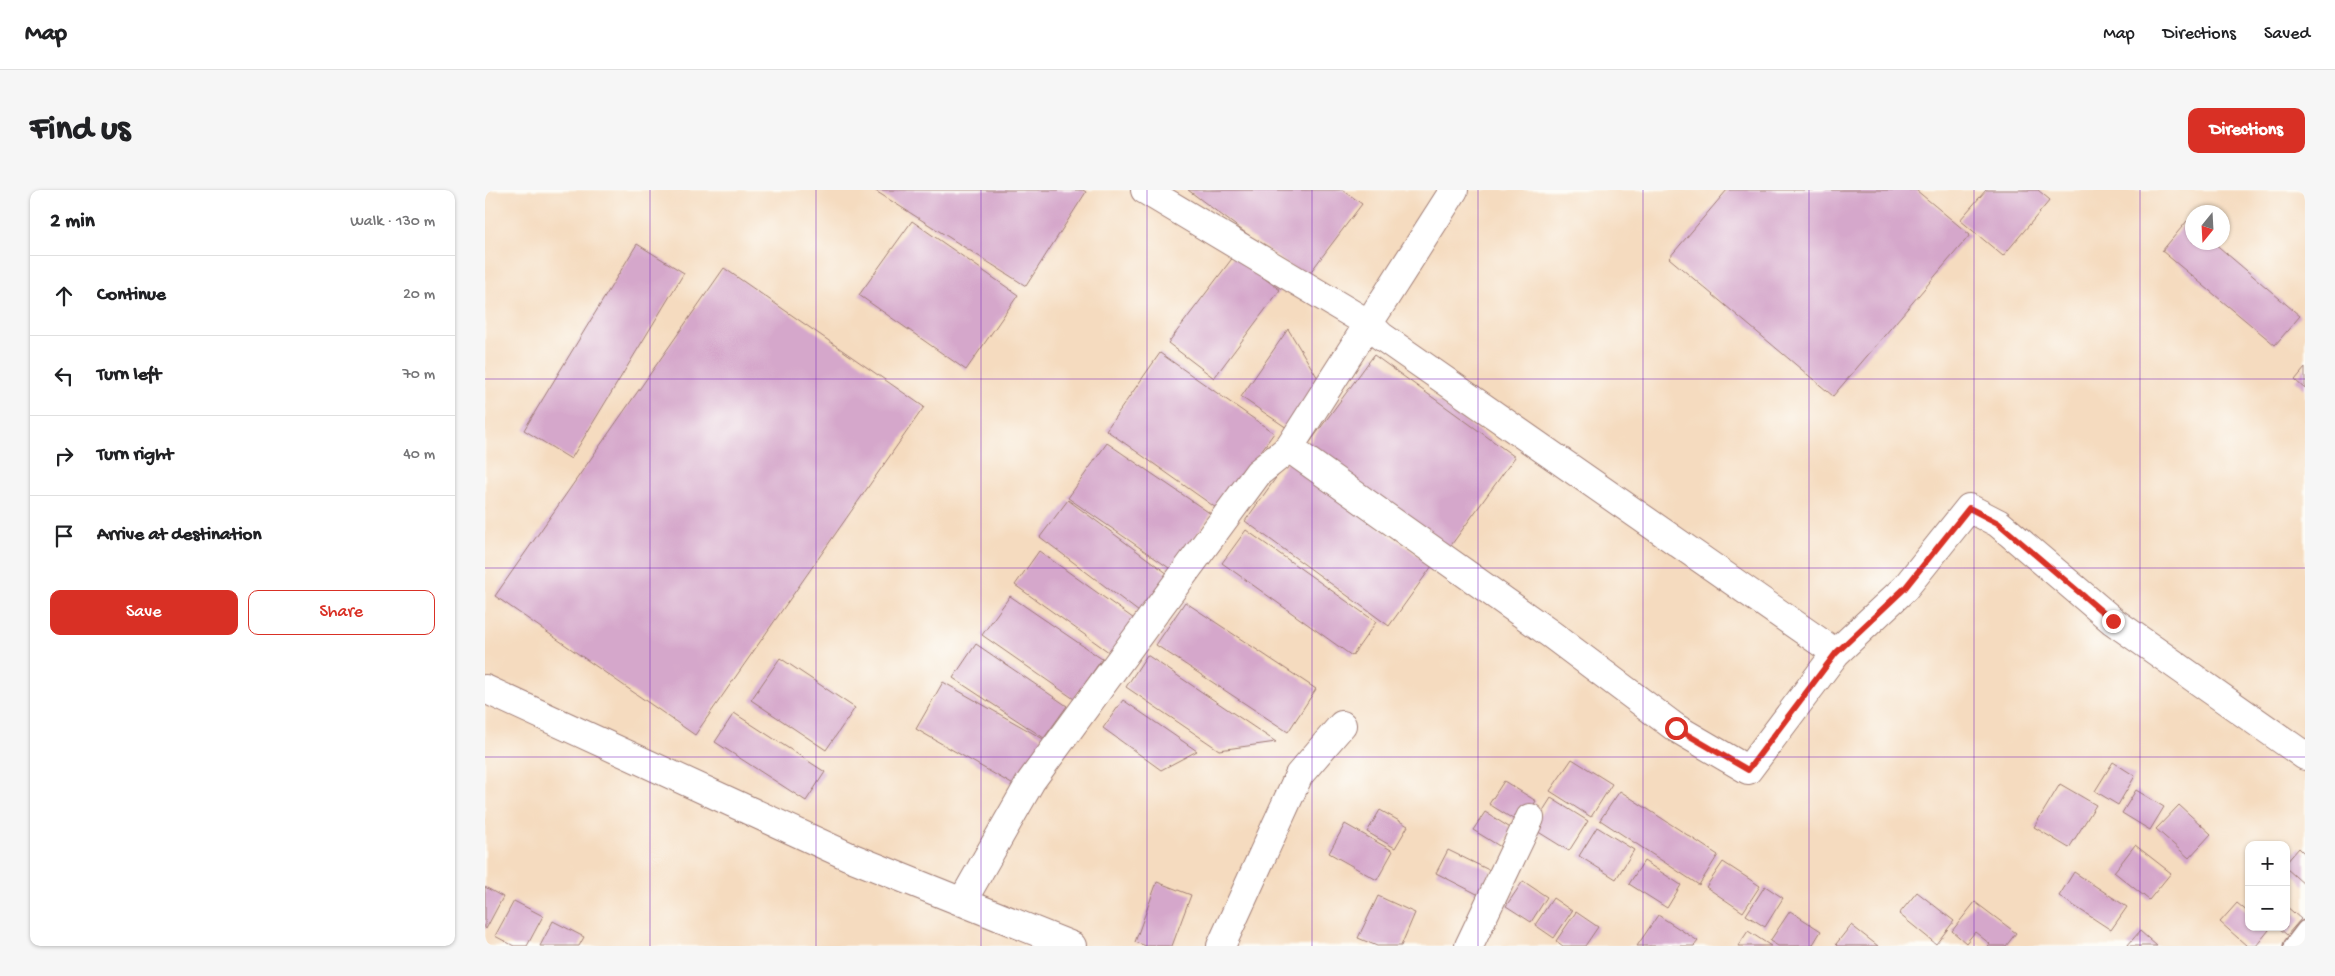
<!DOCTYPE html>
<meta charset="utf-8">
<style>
body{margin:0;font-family:"Gochi Hand",sans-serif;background:#f6f6f6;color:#202124}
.controls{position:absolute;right:15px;bottom:15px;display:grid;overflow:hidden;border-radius:10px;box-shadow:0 1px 4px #0004}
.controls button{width:45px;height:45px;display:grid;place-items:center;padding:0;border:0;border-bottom:1px solid #e0e0e0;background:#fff;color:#202124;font:25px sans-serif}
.compass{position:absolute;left:1700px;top:15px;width:45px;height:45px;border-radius:50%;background:#fff;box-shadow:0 1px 4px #0004;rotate:198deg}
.stop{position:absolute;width:15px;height:15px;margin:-11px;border:4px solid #d93025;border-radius:50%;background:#fff}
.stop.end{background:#d93025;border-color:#fff;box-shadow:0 1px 5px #0008}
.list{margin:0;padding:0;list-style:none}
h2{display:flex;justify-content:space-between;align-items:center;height:65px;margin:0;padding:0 20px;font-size:21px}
h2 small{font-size:16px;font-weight:400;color:#757577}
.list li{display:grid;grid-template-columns:32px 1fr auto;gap:15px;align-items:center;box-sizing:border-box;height:80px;padding:0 20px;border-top:1px solid #e0e0e0}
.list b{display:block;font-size:19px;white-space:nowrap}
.list em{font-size:16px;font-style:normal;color:#757577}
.actions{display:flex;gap:10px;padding:15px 20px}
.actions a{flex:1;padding:11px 0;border:1px solid #d93025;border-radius:10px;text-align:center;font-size:18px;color:#d93025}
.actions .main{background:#d93025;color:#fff}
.icon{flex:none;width:28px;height:28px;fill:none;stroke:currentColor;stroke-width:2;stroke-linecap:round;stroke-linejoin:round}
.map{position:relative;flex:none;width:1820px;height:756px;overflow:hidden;border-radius:10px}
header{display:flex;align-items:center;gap:30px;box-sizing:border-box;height:70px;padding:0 25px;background:#fff;border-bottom:1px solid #e0e0e0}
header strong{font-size:24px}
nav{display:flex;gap:28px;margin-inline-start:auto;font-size:18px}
.intro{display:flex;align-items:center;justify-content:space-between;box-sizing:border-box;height:120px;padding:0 30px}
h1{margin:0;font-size:35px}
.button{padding:12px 22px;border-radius:10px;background:#d93025;color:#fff;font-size:18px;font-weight:700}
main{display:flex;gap:30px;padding:0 30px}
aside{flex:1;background:#fff;border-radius:10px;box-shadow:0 1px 4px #0004}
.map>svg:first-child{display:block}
.building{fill:#d5a7cb}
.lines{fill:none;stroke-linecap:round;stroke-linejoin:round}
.service-casing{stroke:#a07d75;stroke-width:19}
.minor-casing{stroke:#a07d75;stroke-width:30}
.service{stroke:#fff;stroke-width:16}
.minor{stroke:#fff;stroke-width:28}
.route{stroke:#d93025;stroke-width:6}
.grid{fill:none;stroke:#7b2cbf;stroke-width:1;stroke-opacity:0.55}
</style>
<header>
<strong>Map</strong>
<nav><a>Map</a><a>Directions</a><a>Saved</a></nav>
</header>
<div class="intro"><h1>Find us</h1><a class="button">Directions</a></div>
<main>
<aside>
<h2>2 min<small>Walk · 130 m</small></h2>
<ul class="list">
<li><svg class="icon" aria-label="ahead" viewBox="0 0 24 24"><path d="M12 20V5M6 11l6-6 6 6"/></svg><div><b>Continue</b></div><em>20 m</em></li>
<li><svg class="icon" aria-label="left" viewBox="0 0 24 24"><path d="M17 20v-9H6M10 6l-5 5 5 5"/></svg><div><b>Turn left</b></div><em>70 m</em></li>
<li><svg class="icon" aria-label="right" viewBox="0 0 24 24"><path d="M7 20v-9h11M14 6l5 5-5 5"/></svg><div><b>Turn right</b></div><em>40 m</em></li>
<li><svg class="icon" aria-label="arrive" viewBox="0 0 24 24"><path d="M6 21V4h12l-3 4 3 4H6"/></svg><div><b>Arrive at destination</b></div></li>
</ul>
<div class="actions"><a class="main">Save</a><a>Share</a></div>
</aside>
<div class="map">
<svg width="1820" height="756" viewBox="0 0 1820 756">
<rect width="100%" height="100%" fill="#fdfcf7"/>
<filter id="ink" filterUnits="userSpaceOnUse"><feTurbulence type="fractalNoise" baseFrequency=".02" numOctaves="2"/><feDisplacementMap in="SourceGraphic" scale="10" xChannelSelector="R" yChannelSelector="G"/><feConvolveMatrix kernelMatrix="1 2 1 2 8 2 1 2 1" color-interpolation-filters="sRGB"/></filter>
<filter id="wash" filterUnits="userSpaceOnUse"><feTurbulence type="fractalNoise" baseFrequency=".0096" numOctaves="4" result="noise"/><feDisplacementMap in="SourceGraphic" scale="20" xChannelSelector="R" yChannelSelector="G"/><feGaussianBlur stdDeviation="1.12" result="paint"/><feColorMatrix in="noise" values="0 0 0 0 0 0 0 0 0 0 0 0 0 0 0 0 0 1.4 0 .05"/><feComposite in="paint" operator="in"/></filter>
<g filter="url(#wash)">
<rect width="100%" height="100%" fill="#f5dbbf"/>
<g id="blocks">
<!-- building -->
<path class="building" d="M389 0H598L601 2 541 96Z
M703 0H858L877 14 821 88Z
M1242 0H1431L1485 45 1348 206 1184 68Z
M1501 0H1553L1565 10 1518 66 1475 30Z
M427 31 533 105 481 180 374 105Z
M1702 31 1708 36V52H1728L1815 126 1790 155 1677 61Z
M152 54 199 83 86 269 39 240Z
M749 66 795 100 729 188 683 153Z
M239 78 439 217 210 545 10 406Z
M803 139 834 190 802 238 756 207Z
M675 163 789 243 734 320 621 240Z
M889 165 1030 267 959 365 817 263Z
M1820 178V199L1810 190Z
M622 253 726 324 687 380 583 308Z
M803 271 947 376 904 436 760 331Z
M583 310 687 387 658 425 555 347Z
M761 340 891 432 867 466 737 373Z
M554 361 652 431 628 465 530 395Z
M525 406 617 469 589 509 497 445Z
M700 412 831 499 803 542 671 455Z
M491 454 582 516 559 548 468 488Z
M662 465 791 552 734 560 641 497Z
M295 468 370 518 341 560 266 510Z
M458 492 560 550 532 597 431 539Z
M638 510 712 561 676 580 618 538Z
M249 523 340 582 321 611 230 552Z
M1087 569 1127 594 1106 627 1065 601Z
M1628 572 1650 586 1633 615 1610 601Z
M1019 591 1051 611 1036 634 1004 614Z
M1575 594 1611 615 1584 658 1549 637Z
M1651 600 1679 617 1665 640 1637 623Z
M1135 601 1233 665 1214 695 1115 630Z
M1066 608 1103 631 1084 661 1047 638Z
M1694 615 1726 644 1704 668 1671 639Z
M895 620 923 636 910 658 882 642Z
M1000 622 1027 639 1016 657 988 640Z
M860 634 908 661 892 690 844 663Z
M1112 637 1149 660 1131 689 1094 666Z
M1650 655 1686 683 1664 710 1629 682Z
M1814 658 1820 664V695L1801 678V673Z
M963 660 1006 681 994 705 951 683Z
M1159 671 1196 695 1182 718 1144 694Z
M1238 672 1275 696 1258 722 1221 697Z
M1589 682 1642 717 1626 740 1574 706Z
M1038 691 1062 707 1046 732 1021 716Z
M672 692 706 705 687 756H661L650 752Z
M1280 696 1298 708 1280 737 1261 725Z
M0 697 18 707 1 739 0 738Z
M1432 702 1469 731 1451 754 1414 724Z
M893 706 930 723 916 756H892L873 748Z
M1068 708 1087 721 1069 748 1050 735Z
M29 711 58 726 42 756H29L10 746Z
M1490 712 1531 743 1521 756H1503L1505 754 1490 742 1481 753 1467 741Z
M1752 713 1764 723V737H1781L1784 740 1771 756H1762L1735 732Z
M1801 716 1816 729 1802 745 1793 737H1801Z
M1305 721 1336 741 1327 756H1293L1285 751Z
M1091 722 1113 737 1100 756H1078L1071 751Z
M1173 725 1213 751 1209 756H1152Z
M68 731 99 747 94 756H55Z
M1366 735 1393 756H1353L1351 754Z
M1263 741 1286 756H1253Z
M1655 741 1672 756H1642Z"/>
</g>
</g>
<g filter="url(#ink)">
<use href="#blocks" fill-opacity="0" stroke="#a07d75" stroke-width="1"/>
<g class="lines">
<!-- service casing -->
<g class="service-casing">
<path id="service" d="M1807 756 1820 739"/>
</g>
<!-- minor casing -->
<g class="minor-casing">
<path id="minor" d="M660 0 884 134 896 146 1351 463
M804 258 1067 445 1191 538 1263 580 1351 463 1420 398 1484 318 1513 333 1628 431 1820 566
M0 499 363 666 587 756
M477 712 546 591 773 283 804 258 969 0
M736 756 814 585 857 535
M984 756 1045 628"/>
</g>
<!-- service -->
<use href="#service" class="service"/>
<!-- minor -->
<use href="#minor" class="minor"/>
</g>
</g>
<g class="lines" filter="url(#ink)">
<!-- route -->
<path class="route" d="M1191 538 1263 580 1351 463 1420 398 1484 318 1513 333 1628 431"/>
</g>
<!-- grid -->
<path class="grid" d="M165 0V756M331 0V756M496 0V756M662 0V756M827 0V756M993 0V756M1158 0V756M1324 0V756M1489 0V756M1655 0V756M0 189H1820M0 378H1820M0 567H1820"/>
</svg>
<div class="controls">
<button>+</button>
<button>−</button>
</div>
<svg class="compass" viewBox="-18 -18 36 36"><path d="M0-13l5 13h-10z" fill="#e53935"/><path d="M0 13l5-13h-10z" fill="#757577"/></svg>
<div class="stop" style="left:1191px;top:538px"></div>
<div class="stop end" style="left:1628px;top:431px"></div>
</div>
</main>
